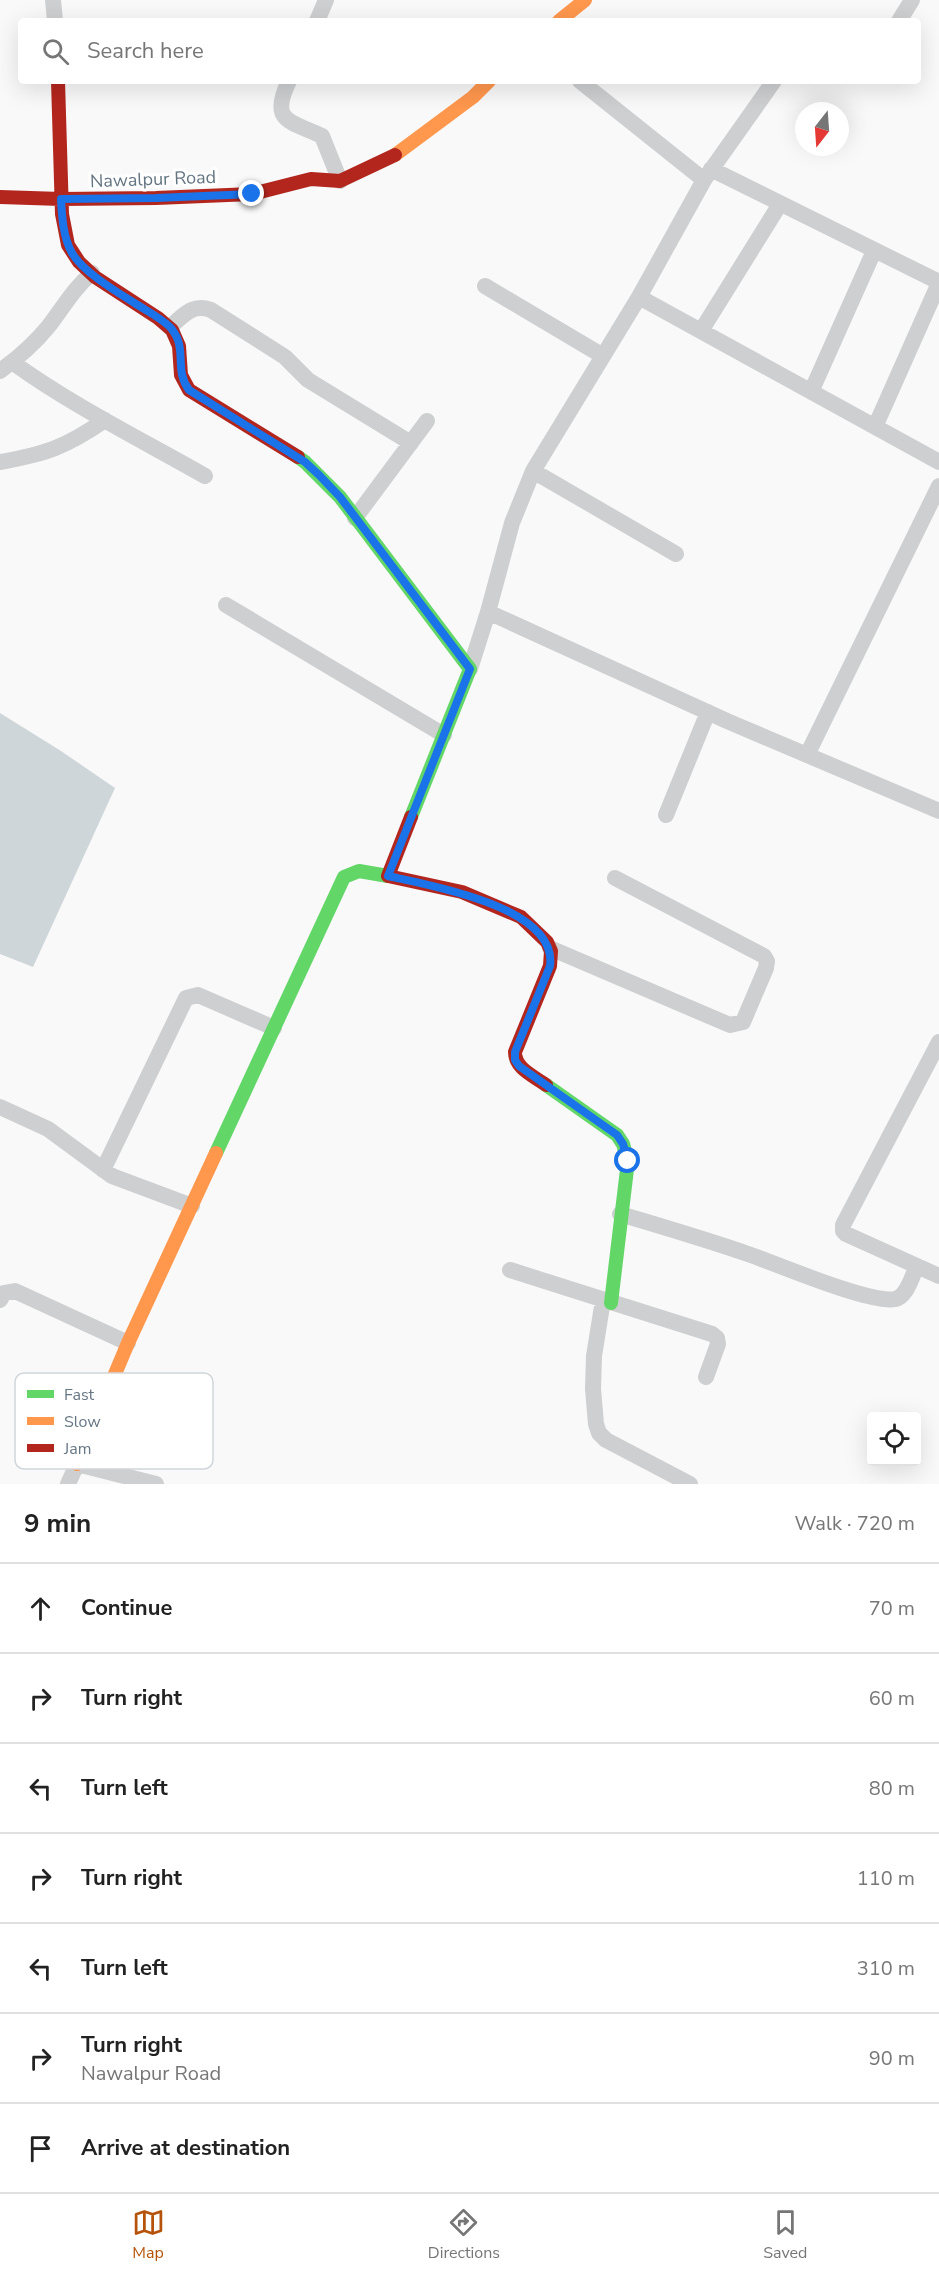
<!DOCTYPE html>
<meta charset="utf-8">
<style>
body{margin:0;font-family:"Nunito Sans",sans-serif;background:#f2f2f2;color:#222}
.controls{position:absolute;right:18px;bottom:18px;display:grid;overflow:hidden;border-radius:6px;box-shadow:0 6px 24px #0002}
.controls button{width:54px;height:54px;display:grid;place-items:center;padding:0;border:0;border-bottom:2px solid #e0e0e0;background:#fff;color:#222;font:30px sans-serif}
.compass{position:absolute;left:795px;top:102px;width:54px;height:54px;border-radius:50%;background:#fff;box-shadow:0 6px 24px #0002;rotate:197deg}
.stop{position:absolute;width:18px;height:18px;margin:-14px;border:4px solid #1a73e8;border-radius:50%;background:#fff}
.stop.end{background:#1a73e8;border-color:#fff;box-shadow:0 2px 6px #0008}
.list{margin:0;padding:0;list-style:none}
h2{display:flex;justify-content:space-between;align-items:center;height:78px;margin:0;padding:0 24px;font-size:26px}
h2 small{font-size:20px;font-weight:400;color:#767676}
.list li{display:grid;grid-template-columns:39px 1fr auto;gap:18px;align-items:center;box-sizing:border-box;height:90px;padding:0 24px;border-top:2px solid #e0e0e0}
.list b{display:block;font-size:22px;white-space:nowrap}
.list p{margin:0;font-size:20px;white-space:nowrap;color:#767676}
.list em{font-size:20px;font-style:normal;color:#767676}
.icon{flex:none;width:33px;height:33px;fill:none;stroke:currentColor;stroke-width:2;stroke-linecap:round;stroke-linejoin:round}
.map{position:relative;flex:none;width:939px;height:1484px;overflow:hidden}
.search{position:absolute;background:#fff;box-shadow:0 6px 24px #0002;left:18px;right:18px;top:18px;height:66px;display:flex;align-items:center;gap:15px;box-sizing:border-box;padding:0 21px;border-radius:6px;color:#767676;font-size:22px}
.sheet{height:708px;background:#fff}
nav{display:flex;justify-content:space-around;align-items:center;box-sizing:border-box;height:84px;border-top:2px solid #e0e0e0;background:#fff;font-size:16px;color:#767676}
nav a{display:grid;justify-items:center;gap:3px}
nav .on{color:#b45309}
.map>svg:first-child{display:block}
.water{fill:#ced6d9}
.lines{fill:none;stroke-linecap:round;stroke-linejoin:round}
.street{stroke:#cecfd0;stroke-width:16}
.fast{stroke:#63d668;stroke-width:14}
.slow{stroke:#ff974d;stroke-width:14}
.jam{stroke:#b3261e;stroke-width:14}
.route{stroke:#1a73e8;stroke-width:8}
.labels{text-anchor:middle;stroke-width:6;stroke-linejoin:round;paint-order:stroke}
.street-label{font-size:18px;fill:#657683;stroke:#fff}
.key{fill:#fff;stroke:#d1d6da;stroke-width:1.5}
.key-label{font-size:16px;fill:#657683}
</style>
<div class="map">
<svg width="939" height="1484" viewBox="0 0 939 1484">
<rect width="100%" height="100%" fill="#f9f9f9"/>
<!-- water -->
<path class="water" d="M0 713 61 751 115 788 33 967 0 954Z"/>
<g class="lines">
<!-- street -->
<path class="street" d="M53 0 55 21
M317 21 326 0
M899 21 912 0
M289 81C269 122 290 121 322 136L340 181
M580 81 704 180
M711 169 939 282
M485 286 603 356
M639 297 939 462
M170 327C183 316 192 303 211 310L285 357 308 380 411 443
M701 331 780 204
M12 362C73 406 140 439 205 476
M0 371C18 358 34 344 48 327 63 308 73 289 92 273
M811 392 874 251
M875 427 939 283
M0 462C46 454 66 447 105 420
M533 471 676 554
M355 518 427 421
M226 605 444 735
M488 612 727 721 939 811
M470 669 488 612 512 523 533 471 639 297 704 180 774 81
M807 755 939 486
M666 815 708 712
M550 948 730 1025 743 1022 766 968 767 961 764 956 615 878
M939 1042 843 1225V1231L846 1234 939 1276
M0 1107 48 1129 112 1176 192 1206
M103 1170 186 998 198 995 274 1028
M620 1214C664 1227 708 1240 751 1255 779 1265 871 1304 895 1299 907 1297 912 1276 917 1266
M510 1270 712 1334 717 1338 718 1344 706 1377
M0 1300 4 1293 15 1291 128 1343
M603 1300 594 1356 593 1389 596 1424 599 1433 606 1440 690 1484
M68 1484 77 1464 156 1484"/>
<!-- fast -->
<path class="fast" d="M298 457 305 462 340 497 470 669 411 817
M546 1085 617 1135 623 1144 628 1161 611 1303
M216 1153 344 877 359 871 388 876"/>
<!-- slow -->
<path class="slow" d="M559 21 585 0
M395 155 473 97 489 81
M77 1464 128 1343 216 1153"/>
<!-- jam -->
<path class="jam" d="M58 81 62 214 68 245 79 262 95 277 158 318 172 330 179 346 181 375 189 390 298 457
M0 197 61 199 156 198 252 194 311 179 340 181 395 155
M411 817 388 876 462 892 521 917 547 942 551 951 550 966 515 1052C515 1069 534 1076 546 1085"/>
</g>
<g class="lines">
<!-- route -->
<path class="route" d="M252 194 156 198 61 199C62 217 63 237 72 253 83 272 117 292 136 304 147 311 161 318 170 327 189 348 173 369 189 390L305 462 319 475 340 497 470 669 388 876C429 885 558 907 550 966L515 1052V1060L519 1066 617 1135 623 1144 628 1161"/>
</g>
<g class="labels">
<!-- street labels -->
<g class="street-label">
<text transform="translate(153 179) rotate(-2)" y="6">Nawalpur Road</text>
</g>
</g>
<!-- legend -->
<rect x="15" y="1373" width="198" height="96" rx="9" class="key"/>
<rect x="27" y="1390" width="27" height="8" fill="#63d668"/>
<rect x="27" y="1417" width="27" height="8" fill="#ff974d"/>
<rect x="27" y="1444" width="27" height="8" fill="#b3261e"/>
<g class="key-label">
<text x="64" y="1400">Fast</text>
<text x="64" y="1427">Slow</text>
<text x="64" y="1454">Jam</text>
</g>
</svg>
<div class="controls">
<button><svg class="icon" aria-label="locate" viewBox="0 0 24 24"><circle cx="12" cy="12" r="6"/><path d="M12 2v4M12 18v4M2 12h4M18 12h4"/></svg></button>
</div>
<svg class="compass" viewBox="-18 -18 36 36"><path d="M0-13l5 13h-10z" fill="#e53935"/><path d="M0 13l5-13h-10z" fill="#767676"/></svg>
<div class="stop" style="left:628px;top:1161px"></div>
<div class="stop end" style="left:252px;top:194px"></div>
<div class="search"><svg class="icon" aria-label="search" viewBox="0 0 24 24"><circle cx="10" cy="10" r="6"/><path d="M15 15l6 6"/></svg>Search here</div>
</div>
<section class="sheet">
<h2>9 min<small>Walk · 720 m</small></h2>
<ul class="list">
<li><svg class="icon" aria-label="ahead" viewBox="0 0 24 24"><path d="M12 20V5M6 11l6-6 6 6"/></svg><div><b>Continue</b></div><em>70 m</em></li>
<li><svg class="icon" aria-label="right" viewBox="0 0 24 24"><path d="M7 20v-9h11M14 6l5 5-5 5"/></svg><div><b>Turn right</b></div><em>60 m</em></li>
<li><svg class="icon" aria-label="left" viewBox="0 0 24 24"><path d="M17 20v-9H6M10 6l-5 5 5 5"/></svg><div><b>Turn left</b></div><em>80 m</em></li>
<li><svg class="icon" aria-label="right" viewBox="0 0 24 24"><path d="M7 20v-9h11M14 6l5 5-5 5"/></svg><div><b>Turn right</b></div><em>110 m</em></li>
<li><svg class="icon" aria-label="left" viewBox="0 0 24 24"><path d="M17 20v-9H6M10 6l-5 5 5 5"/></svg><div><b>Turn left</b></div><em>310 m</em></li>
<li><svg class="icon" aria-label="right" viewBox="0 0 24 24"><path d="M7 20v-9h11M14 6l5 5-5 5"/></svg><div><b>Turn right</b><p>Nawalpur Road</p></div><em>90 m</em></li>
<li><svg class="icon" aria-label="arrive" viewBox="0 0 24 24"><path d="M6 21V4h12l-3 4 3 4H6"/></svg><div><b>Arrive at destination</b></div></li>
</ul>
</section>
<nav>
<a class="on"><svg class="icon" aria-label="map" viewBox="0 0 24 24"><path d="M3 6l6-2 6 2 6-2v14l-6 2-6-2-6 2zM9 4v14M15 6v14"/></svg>Map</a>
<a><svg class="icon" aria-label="directions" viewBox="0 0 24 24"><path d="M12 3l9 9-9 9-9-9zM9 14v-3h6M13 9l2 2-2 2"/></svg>Directions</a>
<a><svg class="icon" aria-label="saved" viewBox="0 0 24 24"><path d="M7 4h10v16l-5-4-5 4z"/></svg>Saved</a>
</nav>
